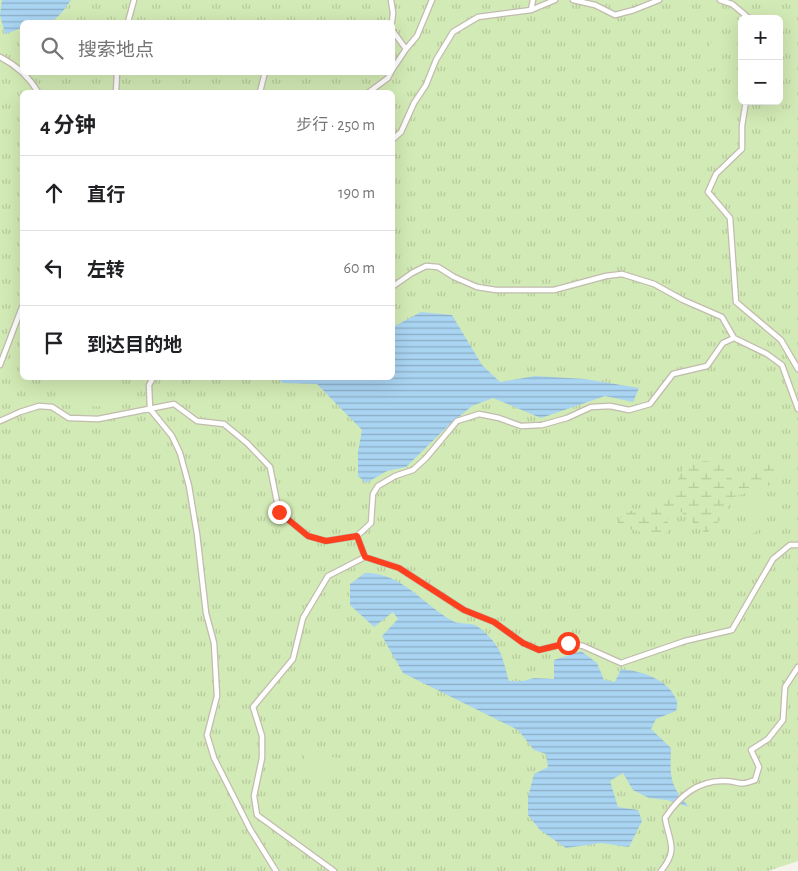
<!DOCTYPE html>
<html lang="zh">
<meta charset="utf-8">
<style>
body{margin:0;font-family:"Alegreya Sans","Noto Sans SC",sans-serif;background:#f6f6f6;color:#202124}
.controls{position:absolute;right:15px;top:15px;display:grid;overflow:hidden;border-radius:8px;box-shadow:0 5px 20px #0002}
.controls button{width:45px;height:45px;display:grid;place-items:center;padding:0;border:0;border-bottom:1px solid #e0e0e0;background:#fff;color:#202124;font:25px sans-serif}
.stop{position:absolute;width:15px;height:15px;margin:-11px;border:4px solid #fc3f1d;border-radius:50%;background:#fff}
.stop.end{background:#fc3f1d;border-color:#fff;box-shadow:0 1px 5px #0008}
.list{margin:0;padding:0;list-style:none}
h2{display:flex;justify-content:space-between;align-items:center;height:65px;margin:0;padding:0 20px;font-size:21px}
h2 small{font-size:16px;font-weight:400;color:#757577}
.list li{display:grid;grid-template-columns:32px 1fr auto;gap:15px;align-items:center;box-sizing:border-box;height:75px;padding:0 20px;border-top:1px solid #e0e0e0}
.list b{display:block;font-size:19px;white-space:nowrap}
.list em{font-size:16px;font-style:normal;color:#757577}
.icon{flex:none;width:28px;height:28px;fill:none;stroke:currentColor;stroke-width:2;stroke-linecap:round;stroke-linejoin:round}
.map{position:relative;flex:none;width:798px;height:871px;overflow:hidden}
.search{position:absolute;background:#fff;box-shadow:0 5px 20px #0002;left:20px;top:20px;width:375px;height:55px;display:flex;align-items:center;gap:12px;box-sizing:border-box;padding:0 18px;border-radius:8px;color:#757577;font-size:19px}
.panel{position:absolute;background:#fff;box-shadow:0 5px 20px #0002;left:20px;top:90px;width:375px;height:290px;border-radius:8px}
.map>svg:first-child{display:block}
.grass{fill:url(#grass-tufts);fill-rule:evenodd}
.wetland{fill:url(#wetland-marsh)}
.pitch{fill:#d2eab5}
.water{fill:url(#water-rules)}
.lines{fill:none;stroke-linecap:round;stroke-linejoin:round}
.lane-casing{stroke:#c2bbae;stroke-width:7}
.lane{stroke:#fff;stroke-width:4.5}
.route{stroke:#fc3f1d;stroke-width:6}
</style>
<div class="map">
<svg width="798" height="871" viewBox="0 0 798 871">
<defs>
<pattern id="grass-tufts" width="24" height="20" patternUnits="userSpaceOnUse" patternTransform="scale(1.25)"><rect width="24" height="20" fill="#d2eab5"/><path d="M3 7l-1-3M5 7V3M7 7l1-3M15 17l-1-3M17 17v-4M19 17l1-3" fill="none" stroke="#b6ca9c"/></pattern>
<pattern id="wetland-marsh" width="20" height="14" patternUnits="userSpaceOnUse" patternTransform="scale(1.25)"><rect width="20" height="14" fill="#d2eab5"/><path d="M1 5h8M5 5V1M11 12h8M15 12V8" fill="none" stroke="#b6ca9c"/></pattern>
<pattern id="water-rules" width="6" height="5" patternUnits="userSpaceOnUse" patternTransform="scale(1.25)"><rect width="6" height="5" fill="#a9d4f2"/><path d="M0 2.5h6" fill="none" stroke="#8caec5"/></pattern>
</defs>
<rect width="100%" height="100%" fill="#f6f3ec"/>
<!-- grass -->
<path class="grass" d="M0 0H798V861L768 871H0ZM742 19H779V101H742ZM22 22H392V72H22ZM22 92H392V378H22Z"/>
<!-- wetland -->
<path class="wetland" d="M771 457 778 464 776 483 734 497 721 519 706 534 680 511 669 512 666 539 616 525 624 513 655 504 669 497 684 467 704 461 719 463 735 483Z"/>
<!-- pitch -->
<path class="pitch" d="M717 31 726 36 728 45 715 66 709 70 698 66Z
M48 378H122L123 395 109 406 75 407 62 403 64 394Z
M763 503V526L739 544 730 532 750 517V504Z
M306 738 322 756 340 758 344 769 314 773 301 751Z"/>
<!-- water -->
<path class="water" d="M2 0H71C53 26 52 22 22 22V28L5 34 0 15Z
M421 312 452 315 482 365 500 382 535 376 585 379 639 388 633 402 605 396 541 418 493 398 472 406 448 426 406 467 387 471 366 483 358 476V452L362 430 317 384 283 383 277 378H392L393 327Z
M365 573C403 573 421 603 451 620 458 625 469 622 477 626 483 630 492 639 496 645 502 652 506 672 509 681H523L534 678 554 679V660L581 651 597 663 604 680 615 682 621 669C641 671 668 679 676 699 678 703 677 708 676 711L656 719 651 729 671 748C670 777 669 784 689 807L667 800 649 798 633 790 623 773 610 781 618 807 638 810 642 821 629 847 601 843 566 848 540 830 528 815V797L534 774 548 767 546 754 534 750 518 730 403 673 382 636 398 619 393 612 374 627 350 605V584Z"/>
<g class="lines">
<!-- lane casing -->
<g class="lane-casing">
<path id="lane" d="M391 0 393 13 392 22
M573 0 595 5 615 15 634 10 659 0
M720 0 732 4 750 19
M531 10 533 0
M128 22 134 0
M392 30 406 49 392 70
M406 49 417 36 432 0
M0 57C16 65 29 77 38 92
M116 92 117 72
M260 92 265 72
M369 92 388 78 391 72
M746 101 742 126V149L716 174 708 192 730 218 736 302 781 340 798 369
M392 140 401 132 414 103 426 85 436 60 453 32 478 17 531 10 555 0
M392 287 412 273 426 266 438 267 454 277 477 287 496 290H554L606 276 622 274 654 284 683 300 722 317 734 338
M0 365 22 307
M153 378 149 385 150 409 172 436 180 453 189 486 197 534 206 613 214 643 217 696 207 735 214 758 250 829 276 871
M0 421 20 412 39 406 52 407 69 418 98 419 174 404 197 421 224 424 247 443 270 467 279 512 308 536 326 541 357 536 371 523 373 494 378 486 395 476 413 470 426 458 457 421 479 414 499 418 521 426 542 425 567 418 591 407 610 406 629 410 650 404 673 374 707 366 723 343 734 338 767 354 782 365 798 409
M357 536 365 557
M334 871 257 815 254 796 262 758V736L253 707 293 659 303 618 328 576 365 557 399 568 464 610 494 622 523 643 539 650 568 643 583 646 621 663 685 641 732 630 773 559 790 545H798
M661 871C679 849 669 842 665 818 679 797 697 780 725 781 740 781 737 787 755 780L759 767 751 750 768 739 783 720 785 687 798 667"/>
</g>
<!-- lane -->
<use href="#lane" class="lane"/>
</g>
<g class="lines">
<!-- route -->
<path class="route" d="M279 512 308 536 326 541 357 536 365 557 399 568 464 610 494 622 523 643 539 650 568 643"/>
</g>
</svg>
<div class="controls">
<button>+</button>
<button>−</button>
</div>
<div class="stop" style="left:568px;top:643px"></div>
<div class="stop end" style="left:279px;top:512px"></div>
<div class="search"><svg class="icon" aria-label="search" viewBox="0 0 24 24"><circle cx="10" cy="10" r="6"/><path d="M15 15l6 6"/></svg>搜索地点</div>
<section class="panel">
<h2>4 分钟<small>步行 · 250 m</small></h2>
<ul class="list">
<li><svg class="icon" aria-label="ahead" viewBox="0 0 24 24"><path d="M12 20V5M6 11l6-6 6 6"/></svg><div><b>直行</b></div><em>190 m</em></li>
<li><svg class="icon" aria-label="left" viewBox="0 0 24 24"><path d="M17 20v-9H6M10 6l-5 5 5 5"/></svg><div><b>左转</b></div><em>60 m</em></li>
<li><svg class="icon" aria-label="arrive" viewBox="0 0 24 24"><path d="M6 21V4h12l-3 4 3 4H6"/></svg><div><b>到达目的地</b></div></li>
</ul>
</section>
</div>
